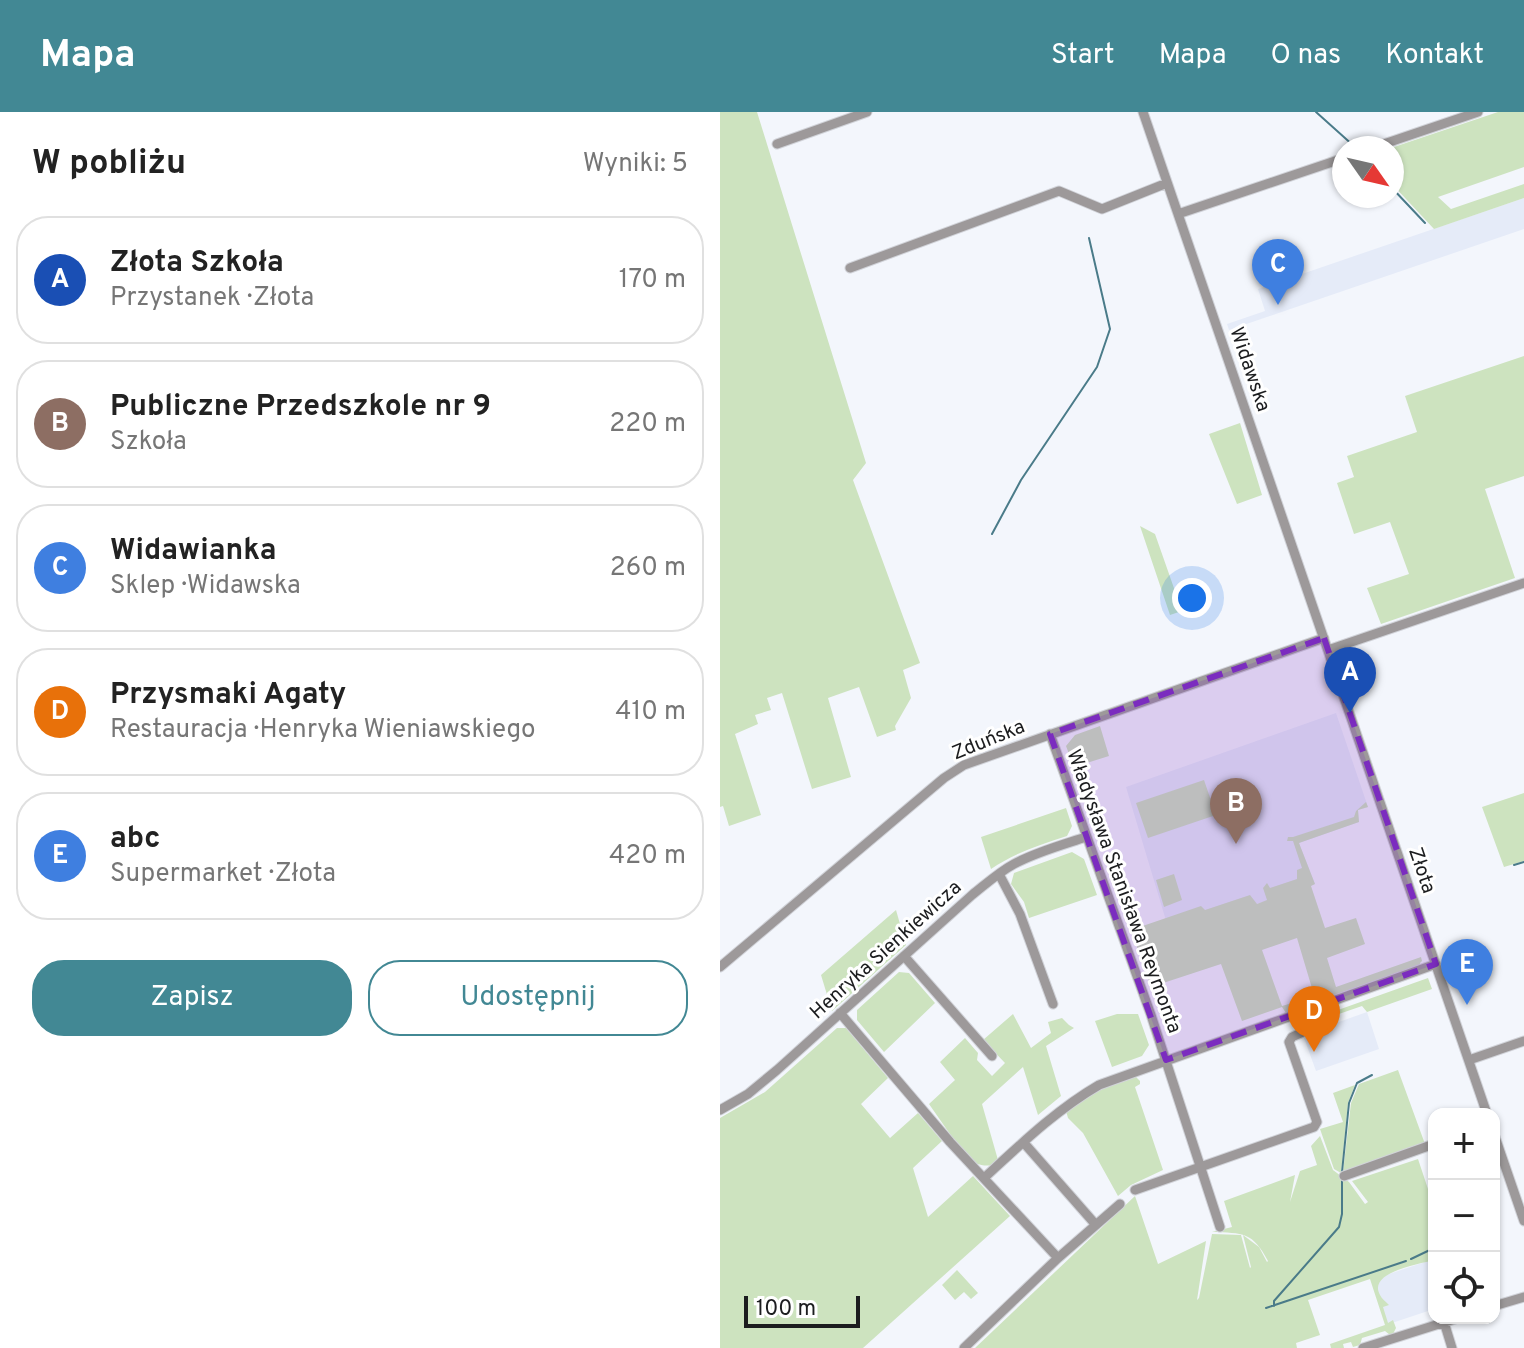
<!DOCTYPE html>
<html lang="pl">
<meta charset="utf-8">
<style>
body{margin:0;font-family:Overpass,sans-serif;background:#f2f2f2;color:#222}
.controls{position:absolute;right:24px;bottom:24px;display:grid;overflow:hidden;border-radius:16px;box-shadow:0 2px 6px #0004}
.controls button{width:72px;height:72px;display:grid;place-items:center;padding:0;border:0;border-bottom:2px solid #e0e0e0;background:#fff;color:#222;font:40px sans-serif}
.compass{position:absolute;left:612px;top:24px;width:72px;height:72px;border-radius:50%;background:#fff;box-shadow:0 2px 6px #0004;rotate:124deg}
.scale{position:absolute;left:24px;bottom:20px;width:116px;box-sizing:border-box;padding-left:8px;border:4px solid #1c1d1f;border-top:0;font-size:22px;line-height:28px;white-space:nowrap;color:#1c1d1f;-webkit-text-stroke:6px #fff;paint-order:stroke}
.you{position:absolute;left:472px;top:486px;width:28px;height:28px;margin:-20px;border:6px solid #fff;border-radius:50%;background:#1a73e8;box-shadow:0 0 0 12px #1a73e833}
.badge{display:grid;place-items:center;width:52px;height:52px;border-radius:50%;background:#428894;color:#fff;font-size:26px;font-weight:700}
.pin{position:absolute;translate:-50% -66px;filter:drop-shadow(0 2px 4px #0008)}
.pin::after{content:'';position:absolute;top:42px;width:28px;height:24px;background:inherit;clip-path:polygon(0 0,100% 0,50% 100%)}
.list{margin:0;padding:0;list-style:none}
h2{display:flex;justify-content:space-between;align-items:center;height:104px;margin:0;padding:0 32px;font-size:34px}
h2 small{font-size:26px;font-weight:400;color:#767676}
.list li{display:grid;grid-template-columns:52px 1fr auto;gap:24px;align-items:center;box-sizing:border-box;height:128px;margin:0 16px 16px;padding:0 16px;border:2px solid #e0e0e0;border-radius:32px}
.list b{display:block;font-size:30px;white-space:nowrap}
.list p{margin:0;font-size:26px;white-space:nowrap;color:#767676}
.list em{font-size:26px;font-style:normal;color:#767676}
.actions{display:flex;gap:16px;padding:24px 32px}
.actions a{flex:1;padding:18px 0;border:2px solid #428894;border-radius:32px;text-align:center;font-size:28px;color:#428894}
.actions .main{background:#428894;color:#fff}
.icon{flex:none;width:44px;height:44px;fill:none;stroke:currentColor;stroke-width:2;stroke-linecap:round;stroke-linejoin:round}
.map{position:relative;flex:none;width:804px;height:1236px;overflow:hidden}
header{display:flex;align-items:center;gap:48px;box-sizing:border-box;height:112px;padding:0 40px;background:#428894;color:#fff}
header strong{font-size:38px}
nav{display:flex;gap:44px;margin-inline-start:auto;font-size:28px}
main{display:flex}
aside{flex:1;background:#fff}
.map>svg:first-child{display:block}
.built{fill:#e5ebf8}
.green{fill:#cde3bf}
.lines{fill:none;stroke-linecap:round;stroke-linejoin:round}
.stream{stroke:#4a7b89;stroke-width:2}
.minor-casing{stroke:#d1d3d9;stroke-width:11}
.minor{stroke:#9d999a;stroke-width:9}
.marked{fill:#7b2cbf;fill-opacity:0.2;stroke:#7b2cbf;stroke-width:6;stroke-dasharray:16 10;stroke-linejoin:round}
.labels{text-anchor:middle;stroke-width:6;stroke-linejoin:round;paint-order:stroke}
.street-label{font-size:20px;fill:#1c1d1f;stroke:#fff}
</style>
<header>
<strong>Mapa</strong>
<nav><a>Start</a><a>Mapa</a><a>O nas</a><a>Kontakt</a></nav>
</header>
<main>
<aside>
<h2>W pobliżu<small>Wyniki: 5</small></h2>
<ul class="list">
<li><span class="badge" style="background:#1a4fb4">A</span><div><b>Złota Szkoła</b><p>Przystanek · Złota</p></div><em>170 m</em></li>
<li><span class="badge" style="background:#8d6e63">B</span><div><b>Publiczne Przedszkole nr 9</b><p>Szkoła</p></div><em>220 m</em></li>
<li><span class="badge" style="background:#3f7fe0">C</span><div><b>Widawianka</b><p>Sklep · Widawska</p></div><em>260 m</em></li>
<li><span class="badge" style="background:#e8710a">D</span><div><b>Przysmaki Agaty</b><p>Restauracja · Henryka Wieniawskiego</p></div><em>410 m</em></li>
<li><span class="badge" style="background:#3f7fe0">E</span><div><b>abc</b><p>Supermarket · Złota</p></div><em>420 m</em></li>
</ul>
<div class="actions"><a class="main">Zapisz</a><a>Udostępnij</a></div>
</aside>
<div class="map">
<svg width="804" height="1236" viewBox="0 0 804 1236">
<rect width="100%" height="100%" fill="#f3f6fc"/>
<!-- built -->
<path class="built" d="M804 86V117L509 218 507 212 545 199 538 177Z
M616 601 648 695 638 698 639 710 579 731 595 772 450 822 406 675Z
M647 900 659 937 596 959 584 926 602 919V916Z
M714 1147V1197L666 1213 651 1168Z"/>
<!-- green -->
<path class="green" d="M0 0H37L146 351 133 368 200 551 183 558 191 586 175 614 176 618 157 625 139 575 108 586 131 665 92 677 62 581 47 586 51 598 35 603 38 612 15 622 41 703 9 714 3 694 0 695Z
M778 0H804V55L718 85 731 97 804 72V86L714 117 672 72 671 36Z
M804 244V364L765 377 795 466 661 512 647 476 689 462 670 410 634 422 617 371 634 365 627 344 697 320 685 284Z
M520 311 542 383 517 392 489 322Z
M420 414 435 422 462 499 450 503Z
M380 614 389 644 354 655 346 634 355 623Z
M484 668 496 703 428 726 416 691Z
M804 681V749L784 755 762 695Z
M646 690 648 695 638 698 639 710 579 731 595 772 591 774 605 816 636 806 645 832 607 846 616 875 701 845 702 849 700 851V853L591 891 588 885 594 883 577 826 542 838 562 894 582 888V895L566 901 562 895 522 909 501 852 431 875 411 818 481 794 485 798 530 783 537 792 547 788 543 776 547 771 550 776 577 767V758L582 756 573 729H567L568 725H573L634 705 636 699Z
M346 696 352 714 347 724C320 733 294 741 271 757L261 725Z
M352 740 364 747 377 783 309 806 304 790 291 772 294 761Z
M454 762 462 788 444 795 436 768Z
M176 798 186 833 112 899 101 863Z
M179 860 189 861 215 891 164 940 137 908V898Z
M708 866 712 877 647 900 642 894 590 912 587 909Z
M293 902 311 936 331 921 328 910 342 906 349 913 354 916 326 934 341 984 318 1003 303 955 262 992 278 1048 274 1053C262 1055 255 1052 246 1045L209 992 235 968 220 950 245 926 258 941 257 948 272 964 285 951 263 928Z
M397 902H418L429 933 422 944 392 955 375 909Z
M117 916H126L168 966 141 992 170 1026 198 1001 222 1029 193 1056 208 1105 253 1064 290 1104 143 1236H0V1006L45 980Z
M678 958 705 1032 623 1060 631 991 639 972Z
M412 965H416L420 969V972L415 975 443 1058 411 1073 398 1084 363 1021 348 1006 346 999 383 976Z
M635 973 628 991 621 1061 614 1057 600 1017 623 1010 613 981Z
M600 1024 613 1058 629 1070 645 1092 648 1090 632 1069 698 1047 714 1095V1148C700 1152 647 1160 660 1183 662 1187 665 1189 669 1193L663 1195 668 1211 673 1208 676 1216 673 1222 670 1223 665 1219 642 1226 640 1233 633 1235 631 1230 623 1232 624 1236H611L610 1232 665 1213 650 1167 588 1188 600 1223 576 1231 577 1236H255L415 1084 438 1152 486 1129 477 1188 479 1186 492 1122 521 1123 530 1156 531 1155 523 1123 539 1135 547 1150 548 1149C533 1120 523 1121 492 1120L512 1115 504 1089 575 1063 570 1090 580 1059 597 1053 591 1034Z
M237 1158 258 1181 251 1187 244 1180 235 1188 222 1173Z"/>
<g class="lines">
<!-- stream -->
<path class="stream" d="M596 0 635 35
M672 76 705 111
M272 422 301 368 377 255 390 217 369 126
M794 753 804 750
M622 1060 629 991 637 971 652 963
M691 1147 714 1136
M554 1194V1189L619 1115 622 1102V1068
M546 1196 686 1149"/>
<!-- minor casing -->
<g class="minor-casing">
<path id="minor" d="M423 0 767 1002
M57 32 147 0
M652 36 758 0
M458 102 624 46
M130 156 339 79 382 97 447 71
M608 538 804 471
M330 622 431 903 500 1115
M279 762 300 802 333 892
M184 844 272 944
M0 855 224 666 244 653 604 526
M120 901 230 1030 338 1146
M749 948 804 929
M0 998 28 982 57 958 252 783C266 772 279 760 294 752 316 740 342 733 366 725
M774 1022 804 1109
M304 1031 376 1113
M624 1064 714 1032
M264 1066C300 1033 336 998 379 973L716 852
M415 1078 594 1015 597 1010 569 930 572 925 581 921 584 917 579 900
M774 1194 804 1185
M724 1210 732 1236
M244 1236 338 1146 400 1092
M643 1236 738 1206"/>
</g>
<!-- minor -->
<use href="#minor" class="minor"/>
</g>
<!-- marked area -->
<path class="marked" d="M604 526 716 852 446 948 330 622Z"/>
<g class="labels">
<!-- street labels -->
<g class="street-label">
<text transform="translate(531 257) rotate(71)" y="7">Widawska</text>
<text transform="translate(268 627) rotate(-22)" y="7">Zduńska</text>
<text transform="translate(703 758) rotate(71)" y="7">Złota</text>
<text transform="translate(405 779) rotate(70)" y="7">Władysława Stanisława Reymonta</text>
<text transform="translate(165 837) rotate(-42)" y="7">Henryka Sienkiewicza</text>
</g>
</g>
</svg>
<div class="controls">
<button>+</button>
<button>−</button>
<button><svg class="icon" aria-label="locate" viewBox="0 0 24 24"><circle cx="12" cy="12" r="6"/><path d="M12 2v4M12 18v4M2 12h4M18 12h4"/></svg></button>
</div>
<svg class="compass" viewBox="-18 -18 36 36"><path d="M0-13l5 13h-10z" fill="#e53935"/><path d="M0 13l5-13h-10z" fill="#767676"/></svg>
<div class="scale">100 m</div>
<div class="you"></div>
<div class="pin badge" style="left:630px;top:601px;background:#1a4fb4">A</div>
<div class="pin badge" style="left:516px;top:732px;background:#8d6e63">B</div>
<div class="pin badge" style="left:558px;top:193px;background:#3f7fe0">C</div>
<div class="pin badge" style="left:594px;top:940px;background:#e8710a">D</div>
<div class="pin badge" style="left:747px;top:893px;background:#3f7fe0">E</div>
</div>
</main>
